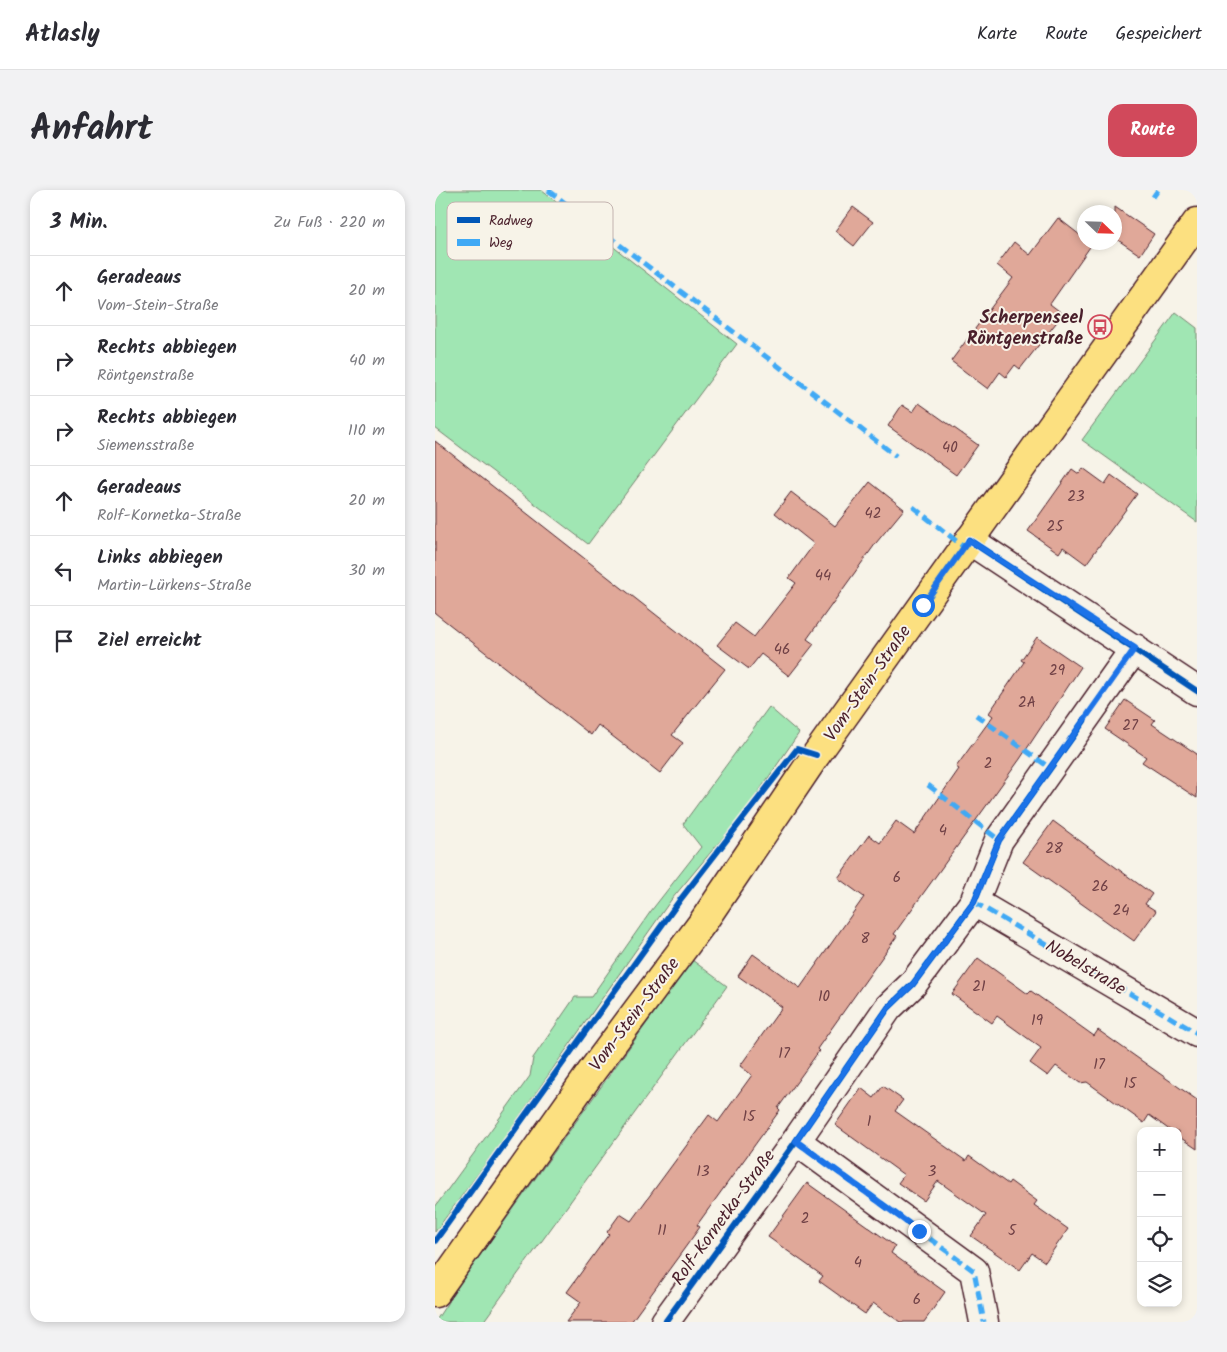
<!DOCTYPE html>
<html lang="de">
<meta charset="utf-8">
<style>
body{margin:0;font-family:Kalam,sans-serif;background:#f2f2f3;color:#2b2b33}
.controls{position:absolute;right:15px;bottom:15px;display:grid;overflow:hidden;border-radius:10px;box-shadow:0 2px 8px #0003}
.controls button{width:45px;height:45px;display:grid;place-items:center;padding:0;border:0;border-bottom:1px solid #e1e1e2;background:#fff;color:#2b2b33;font:25px sans-serif}
.compass{position:absolute;left:642px;top:15px;width:45px;height:45px;border-radius:50%;background:#fff;box-shadow:0 2px 8px #0003;rotate:113deg}
.stop{position:absolute;width:15px;height:15px;margin:-11px;border:4px solid #1a73e8;border-radius:50%;background:#fff}
.stop.end{background:#1a73e8;border-color:#fff;box-shadow:0 1px 5px #0008}
.list{margin:0;padding:0;list-style:none}
h2{display:flex;justify-content:space-between;align-items:center;height:65px;margin:0;padding:0 20px;font-size:21px}
h2 small{font-size:16px;font-weight:400;color:#7c7c81}
.list li{display:grid;grid-template-columns:32px 1fr auto;gap:15px;align-items:center;box-sizing:border-box;height:70px;padding:0 20px;border-top:1px solid #e1e1e2}
.list b{display:block;font-size:19px;white-space:nowrap}
.list p{margin:0;font-size:16px;white-space:nowrap;color:#7c7c81}
.list em{font-size:16px;font-style:normal;color:#7c7c81}
.icon{flex:none;width:28px;height:28px;fill:none;stroke:currentColor;stroke-width:2;stroke-linecap:round;stroke-linejoin:round}
.map{position:relative;flex:none;width:762px;height:1132px;overflow:hidden;border-radius:15px}
header{display:flex;align-items:center;gap:30px;box-sizing:border-box;height:70px;padding:0 25px;background:#fff;border-bottom:1px solid #e1e1e2}
header strong{font-size:24px}
nav{display:flex;gap:28px;margin-inline-start:auto;font-size:18px}
.intro{display:flex;align-items:center;justify-content:space-between;box-sizing:border-box;height:120px;padding:0 30px}
h1{margin:0;font-size:35px}
.button{padding:12px 22px;border-radius:15px;background:#d1495b;color:#fff;font-size:18px;font-weight:700}
main{display:flex;gap:30px;padding:0 30px}
aside{flex:1;background:#fff;border-radius:15px;box-shadow:0 2px 8px #0003}
.map>svg:first-child{display:block}
.green{fill:#a0e6b3;stroke:#75826f}
.building{fill:#e0a899;stroke:#4a1f2b}
.lines{fill:none;stroke-linecap:round;stroke-linejoin:round}
.minor-casing{stroke:#4a1f2b;stroke-width:31}
.major-casing{stroke:#4a1f2b;stroke-width:31}
.minor{stroke:#f7f3e8;stroke-width:28}
.major{stroke:#fce080;stroke-width:28}
.quiet{stroke:#3fa9f5;stroke-width:5;stroke-dasharray:10 5;stroke-linecap:butt}
.cycleway-casing{stroke:#f7f3e8;stroke-width:9}
.cycleway{stroke:#0057b8;stroke-width:6}
.route{stroke:#1a73e8;stroke-width:6}
.labels{text-anchor:middle;stroke-width:4;stroke-linejoin:round;paint-order:stroke}
.number-label{font-size:15px;fill:#704146}
.poi-label{font-size:18px;font-weight:bold;fill:#4a1f2b;stroke:#f7f3e8;text-anchor:end}
.street-label{font-size:18px;fill:#4a1f2b;stroke:#f7f3e8}
.key{fill:#f7f3e8;stroke:#c3b3af;stroke-width:1}
.key-label{font-size:14px;fill:#4a1f2b}
</style>
<header>
<strong>Atlasly</strong>
<nav><a>Karte</a><a>Route</a><a>Gespeichert</a></nav>
</header>
<div class="intro"><h1>Anfahrt</h1><a class="button">Route</a></div>
<main>
<aside>
<h2>3 Min.<small>Zu Fuß · 220 m</small></h2>
<ul class="list">
<li><svg class="icon" aria-label="ahead" viewBox="0 0 24 24"><path d="M12 20V5M6 11l6-6 6 6"/></svg><div><b>Geradeaus</b><p>Vom-Stein-Straße</p></div><em>20 m</em></li>
<li><svg class="icon" aria-label="right" viewBox="0 0 24 24"><path d="M7 20v-9h11M14 6l5 5-5 5"/></svg><div><b>Rechts abbiegen</b><p>Röntgenstraße</p></div><em>40 m</em></li>
<li><svg class="icon" aria-label="right" viewBox="0 0 24 24"><path d="M7 20v-9h11M14 6l5 5-5 5"/></svg><div><b>Rechts abbiegen</b><p>Siemensstraße</p></div><em>110 m</em></li>
<li><svg class="icon" aria-label="ahead" viewBox="0 0 24 24"><path d="M12 20V5M6 11l6-6 6 6"/></svg><div><b>Geradeaus</b><p>Rolf-Kornetka-Straße</p></div><em>20 m</em></li>
<li><svg class="icon" aria-label="left" viewBox="0 0 24 24"><path d="M17 20v-9H6M10 6l-5 5 5 5"/></svg><div><b>Links abbiegen</b><p>Martin-Lürkens-Straße</p></div><em>30 m</em></li>
<li><svg class="icon" aria-label="arrive" viewBox="0 0 24 24"><path d="M6 21V4h12l-3 4 3 4H6"/></svg><div><b>Ziel erreicht</b></div></li>
</ul>
</aside>
<div class="map">
<svg width="762" height="1132" viewBox="0 0 762 1132">
<rect width="100%" height="100%" fill="#f7f3e8"/>
<filter id="ink" filterUnits="userSpaceOnUse"><feTurbulence type="fractalNoise" baseFrequency=".02" numOctaves="2"/><feDisplacementMap in="SourceGraphic" scale="10" xChannelSelector="R" yChannelSelector="G"/><feConvolveMatrix kernelMatrix="1 2 1 2 8 2 1 2 1" color-interpolation-filters="sRGB"/></filter>
<g filter="url(#ink)">
<!-- green -->
<path class="green" d="M0 0H106L302 154 153 354 0 238Z
M741 122 762 138V332L647 250Z
M334 517 364 543 311 620 236 710 70 947 0 1042V1017L95 886 98 868 140 807H156L216 721 266 657 248 634Z
M257 770 292 796 48 1132H0L26 1092Z"/>
<!-- building -->
<path class="building" d="M418 17 438 32 419 56 400 41Z
M680 17 719 44 705 65 680 48Z
M623 28 650 49V52L657 54 615 114 628 124 585 179 580 175 571 187 565 182 553 199 516 171 578 88 562 75 579 52 595 65Z
M484 213 543 255 521 285 453 236 467 215 478 222Z
M0 251 290 479 237 545 248 553 225 583 163 535 156 545 0 423Z
M648 278 670 294 676 285 702 304 651 374 628 357 624 363 593 341 637 279 644 284Z
M435 292 469 319 441 353 372 449 379 454 354 486 326 464 314 479 282 455 300 433 319 447 361 393 354 388 379 354 340 323 356 302 400 336Z
M602 447 646 477 585 569 459 744 462 746 382 859 384 861 343 918 345 920 262 1035 265 1037 196 1132H131L146 1112 132 1102 174 1044 172 1042 185 1024 196 1031 274 925 283 932 317 885 305 876 347 817 303 786 318 764 365 798 429 707 403 688 434 645 445 653 461 631 479 644 524 579 521 577 558 526 554 523 589 472 586 470Z
M690 510 720 530 717 534 762 564V608L707 572 711 567 670 539Z
M618 631 717 704 710 714 721 721 699 751 588 672Z
M543 768 593 804 596 801 659 846 663 840 762 910V959L743 946V941H736L714 925 709 933 652 892 645 893 621 876 613 886 595 873 606 858 562 826 557 833 517 804Z
M448 896 468 910 460 921 531 971 534 966 573 994 575 991 602 1011 599 1015 633 1039 610 1072 597 1063 585 1080 536 1046 551 1025 503 991 489 1011 463 993 469 985 400 935 426 898 439 908Z
M372 993 460 1056 456 1063 510 1102 489 1132H465L438 1113 430 1124 384 1091 388 1086 333 1047Z"/>
<g class="lines">
<!-- minor casing -->
<g class="minor-casing">
<path id="minor" d="M534 350 762 501
M539 712 762 843
M361 951 539 1081 549 1132
M230 1132 361 951 453 818 478 794 539 712 564 650 700 458"/>
</g>
<!-- major casing -->
<g class="major-casing">
<path id="major" d="M0 1103 157 881 268 732 381 565 762 32"/>
</g>
<!-- minor -->
<use href="#minor" class="minor"/>
<!-- major -->
<use href="#major" class="major"/>
<!-- quiet -->
<path class="quiet" d="M113 0 461 266
M718 7 723 0
M478 317 529 357
M541 525 615 578
M493 595 564 650
M539 712 762 843
M361 951 539 1081 549 1132"/>
<!-- cycleway casing -->
<g class="cycleway-casing">
<path id="cycleway" d="M534 350 762 501
M0 1051 245 710 362 559 381 565
M230 1132 361 951 453 818 478 794 539 712 564 650 649 531"/>
</g>
<!-- cycleway -->
<use href="#cycleway" class="cycleway"/>
</g>
</g>
<g class="lines" filter="url(#ink)">
<!-- route -->
<path class="route" d="M484 1041 361 951 453 818 478 794 539 712 564 650 700 458 534 350 488 415"/>
</g>
<!-- icons -->
<defs>
<g id="bus-ring" transform="scale(1.25)"><circle r="9.5" fill="#f7f3e8" stroke="#d1495b" stroke-width="1.5"/><path d="M-5-6H5V4H4V6H2V4H-2V6H-4V4H-5ZM-3.5-4V0h7V-4ZM-3.5 1.2v1.5H-2V1.2ZM2 1.2v1.5H3.5V1.2Z" fill="#d1495b"/></g>
</defs>
<g fill-rule="evenodd">
<use href="#bus-ring" x="665" y="137"/>
</g>
<g class="labels">
<!-- number labels -->
<g class="number-label">
<text x="515" y="262">40</text>
<text x="641" y="311">23</text>
<text x="438" y="328">42</text>
<text x="620" y="341">25</text>
<text x="388" y="390">44</text>
<text x="347" y="464">46</text>
<text x="622" y="485">29</text>
<text x="592" y="517">2A</text>
<text x="695" y="540">27</text>
<text x="553" y="578">2</text>
<text x="508" y="645">4</text>
<text x="619" y="663">28</text>
<text x="462" y="692">6</text>
<text x="665" y="701">26</text>
<text x="686" y="725">24</text>
<text x="430" y="753">8</text>
<text x="544" y="801">21</text>
<text x="389" y="811">10</text>
<text x="602" y="835">19</text>
<text x="349" y="868">17</text>
<text x="664" y="879">17</text>
<text x="695" y="898">15</text>
<text x="314" y="931">15</text>
<text x="434" y="936">1</text>
<text x="268" y="986">13</text>
<text x="497" y="986">3</text>
<text x="370" y="1033">2</text>
<text x="227" y="1045">11</text>
<text x="577" y="1045">5</text>
<text x="423" y="1077">4</text>
<text x="482" y="1114">6</text>
</g>
<!-- poi labels -->
<g class="poi-label">
<text x="648" y="133">Scherpenseel<tspan x="648" dy="21">Röntgenstraße</tspan></text>
</g>
<!-- street labels -->
<g class="street-label">
<text transform="translate(432 493) rotate(-55)" y="6">Vom-Stein-Straße</text>
<text transform="translate(651 777) rotate(31)" y="6">Nobelstraße</text>
<text transform="translate(199 824) rotate(-53)" y="6">Vom-Stein-Straße</text>
<text transform="translate(288 1027) rotate(-54)" y="6">Rolf-Kornetka-Straße</text>
</g>
</g>
<!-- legend -->
<rect x="12" y="12" width="166" height="58" rx="8" class="key"/>
<rect x="22" y="27" width="23" height="6" fill="#0057b8"/>
<rect x="22" y="49" width="23" height="7" fill="#3fa9f5"/>
<g class="key-label">
<text x="54" y="35">Radweg</text>
<text x="54" y="57">Weg</text>
</g>
</svg>
<div class="controls">
<button>+</button>
<button>−</button>
<button><svg class="icon" aria-label="locate" viewBox="0 0 24 24"><circle cx="12" cy="12" r="6"/><path d="M12 2v4M12 18v4M2 12h4M18 12h4"/></svg></button>
<button><svg class="icon" aria-label="layers" viewBox="0 0 24 24"><path d="M12 4l9 5-9 5-9-5zM3 14l9 5 9-5"/></svg></button>
</div>
<svg class="compass" viewBox="-18 -18 36 36"><path d="M0-13l5 13h-10z" fill="#e53935"/><path d="M0 13l5-13h-10z" fill="#7c7c81"/></svg>
<div class="stop" style="left:488px;top:415px"></div>
<div class="stop end" style="left:484px;top:1041px"></div>
</div>
</main>
